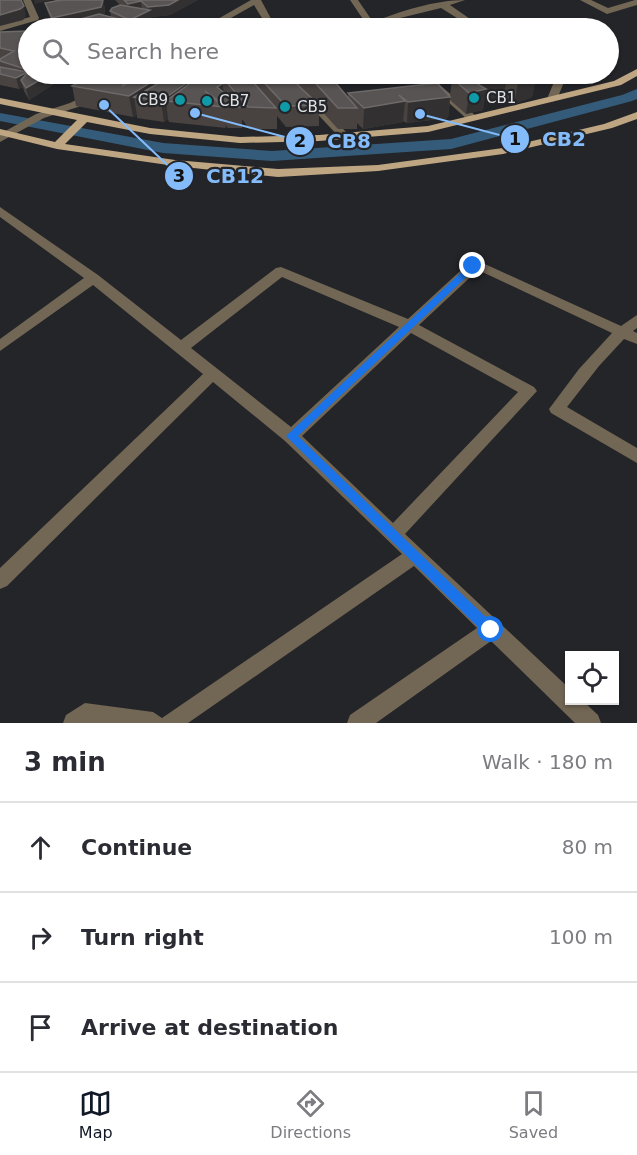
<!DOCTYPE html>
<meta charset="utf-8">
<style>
body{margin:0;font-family:"DejaVu Sans",sans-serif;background:#f7f7f7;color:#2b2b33}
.controls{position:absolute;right:18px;bottom:18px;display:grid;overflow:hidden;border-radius:0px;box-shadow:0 2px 4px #0004}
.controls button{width:54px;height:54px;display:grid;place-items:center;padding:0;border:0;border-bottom:2px solid #e1e1e2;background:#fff;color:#2b2b33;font:30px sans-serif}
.stop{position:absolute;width:18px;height:18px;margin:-14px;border:4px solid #1a73e8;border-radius:50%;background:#fff}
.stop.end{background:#1a73e8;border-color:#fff;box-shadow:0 2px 6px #0008}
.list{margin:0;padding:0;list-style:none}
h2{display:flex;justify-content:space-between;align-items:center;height:78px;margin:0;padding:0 24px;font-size:26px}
h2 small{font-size:20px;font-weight:400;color:#7c7c81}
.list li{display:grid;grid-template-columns:39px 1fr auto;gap:18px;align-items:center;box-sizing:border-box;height:90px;padding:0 24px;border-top:2px solid #e1e1e2}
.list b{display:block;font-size:22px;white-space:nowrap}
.list em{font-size:20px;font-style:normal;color:#7c7c81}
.icon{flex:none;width:33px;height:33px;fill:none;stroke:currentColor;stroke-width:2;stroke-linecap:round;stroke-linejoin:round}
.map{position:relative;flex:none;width:637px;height:723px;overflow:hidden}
.search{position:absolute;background:#fff;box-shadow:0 2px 4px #0004;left:18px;right:18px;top:18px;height:66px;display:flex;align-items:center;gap:15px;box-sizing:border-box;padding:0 21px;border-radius:33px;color:#7c7c81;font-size:22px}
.sheet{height:348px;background:#fff}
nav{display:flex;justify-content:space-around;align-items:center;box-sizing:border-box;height:84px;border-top:2px solid #e1e1e2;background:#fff;font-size:16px;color:#7c7c81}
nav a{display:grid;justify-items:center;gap:3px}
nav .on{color:#111827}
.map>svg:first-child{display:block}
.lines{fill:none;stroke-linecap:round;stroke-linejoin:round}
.canal{fill:#345c7a;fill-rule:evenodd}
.minor{fill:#726654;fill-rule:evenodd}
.major{fill:#bfa682;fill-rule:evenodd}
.wall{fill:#484341}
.shaded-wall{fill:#323030}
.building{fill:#585453;stroke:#6e6a6a;stroke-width:1.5}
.route{fill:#1a73e8}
.culture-dot{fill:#0f9aa8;stroke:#242529;stroke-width:2}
.labels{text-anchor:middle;stroke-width:4.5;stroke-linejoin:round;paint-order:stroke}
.far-poi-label{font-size:15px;fill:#e1e2e4;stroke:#242529;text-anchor:start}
.leader{fill:none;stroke:#84bcfb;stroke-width:2}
.callout-dot{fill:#84bcfb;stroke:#242529;stroke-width:2}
.mark-label{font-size:18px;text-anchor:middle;font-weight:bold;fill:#111}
.callout-label{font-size:20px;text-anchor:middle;font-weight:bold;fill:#84bcfb;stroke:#242529;stroke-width:4.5;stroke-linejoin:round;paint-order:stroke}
</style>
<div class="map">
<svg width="637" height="723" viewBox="0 0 637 723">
<rect width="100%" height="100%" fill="#242529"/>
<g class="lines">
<!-- canal -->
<path class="canal" d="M637 89V99L632 101 451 149 272 161 163 153 0 121V113L163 143 272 151 451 139 622 95Z"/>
<!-- minor -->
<path class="minor" d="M23 0H31L39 18 38 20 0 31V25L30 17Z
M251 0H261L276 28H268L254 5 213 28H202Z
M350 0H358L373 22C401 11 435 0 465 0L450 5 483 28H473L441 8 396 19 378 27V28H369Z
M580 0H591L608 8 635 0H637V5L607 14Z
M280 74H290L348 134V138H340Z
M417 74H427L476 116V120H468Z
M553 74 567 75 557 99 552 102 547 99 556 77Z
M92 92 97 95 96 97 78 107 44 118 0 142V134L36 114 70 103Z
M0 207 98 275 181 340 276 268 281 267 408 319 471 261 476 260 621 326 637 315V328L633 331 637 333V344L624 339 599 366 567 407 637 448V463L551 413 549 409 579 369 612 333 478 270 419 325 534 387 537 391 405 534 570 689V700H582L598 715 601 723H575L491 641 376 723H347L350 715 477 628 414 566 188 723H63L66 715 85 703 153 712 162 718 402 554 285 441 213 382 7 586 0 589V568L203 374 93 285 0 351V339L84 278 0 217ZM282 277 399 327 291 427 191 348ZM411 333 518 392 393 523 302 436Z"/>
<!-- major -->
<path class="major" d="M637 69V76L621 85 428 132 319 141 240 143 150 134 87 122 65 144 175 160 278 169 378 165 503 148 604 124 637 112V119L612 128 503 154 378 171 278 177 175 166 57 149 0 135V129L55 142 77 120 0 104V98L150 128 240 137 319 135 428 126 614 81Z"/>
</g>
<!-- wall -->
<path class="wall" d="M57 0H103L105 10 104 15 111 17 110 11 120 5 115 0H198L170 15 151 17 152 20 135 28H127L124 27V28H64L63 26 55 28 48 13 45 3Z
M28 31V74H70L29 100 24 91 23 87 19 89 0 85V32Z
M94 74H286L301 87 289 74H328L348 97V93L450 96 452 78 475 74 536 77 532 97 514 104 504 96 484 101 483 110 466 114 450 100 448 118 407 123 403 121V122L363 129 357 123V129H338L319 108V126L286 127 277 116V129H249L242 119V128H228L225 125 226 128 169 122 168 119 164 122 137 118V115L133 117 76 106 72 86Z"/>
<!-- shaded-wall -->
<path class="shaded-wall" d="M34 0H51L35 4Z
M103 0 105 10 103 18 63 24V26L55 28 52 18Z
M178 0H198L170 15 151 17 152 20 135 28H131L130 20 149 11 148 7Z
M141 1 142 12 130 14 128 4Z
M24 6 26 16 23 20 0 26V15Z
M122 20 124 28H108Z
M27 72 30 83 21 80 23 87 19 89 16 78Z
M50 74H70L29 100 26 88Z
M142 74H169L168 78 162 75 165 96 134 97 137 115 133 117 129 96 122 86 127 82 130 96 134 94 131 79Z
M184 74 193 81 191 80 194 101H166L168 119 164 122 161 101Z
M224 74H252L253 86 222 77 224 95 218 97 212 77Z
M507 76 504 96 484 101 483 110 466 114 469 93 476 83Z
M536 77 532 97 514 104 518 83Z
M450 97 448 118 407 123 408 102Z
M405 101 403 122 363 129 364 108Z"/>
<!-- building -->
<path class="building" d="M0 0H21L24 6 20 9 0 15Z
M61 0H103L101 7 52 18 45 3Z
M124 0H178L169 5 148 7 141 1 128 4Z
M120 5 150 10 130 20 110 11 112 8Z
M99 14 122 20 108 28H71L63 24Z
M28 31V70L0 61V59L14 51 0 48V32Z
M0 67 27 72 16 78 0 74Z
M28 72V74H50L26 88 21 80Z
M94 74H106L127 82 122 86 145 74H193L190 75 196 74H224L212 77 222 84 217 87 241 107 226 106 205 91 224 107 166 101 193 81 191 80 161 101 134 97 168 78 162 75 129 96 72 86Z
M116 74H142L131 79Z
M246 74 276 108 248 107 222 77Z
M256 74H286L319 105 286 106Z
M307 74H328L357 108H338Z
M475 74H532L536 77 518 83 507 76 476 83 486 89 469 93 452 78Z
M437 83 450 97 408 102 399 95 405 101 364 108 348 93Z"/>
<!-- route -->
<path class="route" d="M470 264 478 266 298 436 495 626 497 630 495 635 491 637 486 635 286 436Z"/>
<!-- markers -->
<g class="culture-dot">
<circle cx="474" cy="98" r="6"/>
<circle cx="180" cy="100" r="6"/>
<circle cx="207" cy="101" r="6"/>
<circle cx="285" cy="107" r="6"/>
</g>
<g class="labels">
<!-- far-poi labels -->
<g class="far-poi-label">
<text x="486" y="103">CB1</text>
<text x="168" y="105" text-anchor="end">CB9</text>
<text x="219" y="106">CB7</text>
<text x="297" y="112">CB5</text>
</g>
</g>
<!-- callouts -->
<path class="leader" d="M420 114L515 139M195 113L300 141M104 105L179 176"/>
<g class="callout-dot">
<circle cx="420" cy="114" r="6"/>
<circle cx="195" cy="113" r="6"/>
<circle cx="104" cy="105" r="6"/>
<circle cx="515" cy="139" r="15"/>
<circle cx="300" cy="141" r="15"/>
<circle cx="179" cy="176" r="15"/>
</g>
<g class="mark-label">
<text x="515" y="145">1</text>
<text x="300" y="147">2</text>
<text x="179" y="182">3</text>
</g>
<g class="callout-label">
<text x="564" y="146">CB2</text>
<text x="349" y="148">CB8</text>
<text x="235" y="183">CB12</text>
</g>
</svg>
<div class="controls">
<button><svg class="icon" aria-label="locate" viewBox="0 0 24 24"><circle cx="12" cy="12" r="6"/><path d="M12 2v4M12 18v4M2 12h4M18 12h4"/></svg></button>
</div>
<div class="stop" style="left:491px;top:630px"></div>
<div class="stop end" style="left:473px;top:266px"></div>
<div class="search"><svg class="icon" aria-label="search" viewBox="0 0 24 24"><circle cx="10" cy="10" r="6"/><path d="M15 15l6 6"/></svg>Search here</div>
</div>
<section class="sheet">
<h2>3 min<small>Walk · 180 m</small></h2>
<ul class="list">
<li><svg class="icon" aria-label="ahead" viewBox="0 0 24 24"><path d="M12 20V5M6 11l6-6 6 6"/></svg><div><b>Continue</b></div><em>80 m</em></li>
<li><svg class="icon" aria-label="right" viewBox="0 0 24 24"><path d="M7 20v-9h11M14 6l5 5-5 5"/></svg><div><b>Turn right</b></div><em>100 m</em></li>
<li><svg class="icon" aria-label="arrive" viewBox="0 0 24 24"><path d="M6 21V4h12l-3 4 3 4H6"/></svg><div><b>Arrive at destination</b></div></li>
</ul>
</section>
<nav>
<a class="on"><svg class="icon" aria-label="map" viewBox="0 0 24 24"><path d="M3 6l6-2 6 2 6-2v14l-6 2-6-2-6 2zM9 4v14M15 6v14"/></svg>Map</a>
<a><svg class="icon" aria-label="directions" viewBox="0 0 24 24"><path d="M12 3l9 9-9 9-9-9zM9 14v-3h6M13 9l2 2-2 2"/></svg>Directions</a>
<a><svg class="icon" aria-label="saved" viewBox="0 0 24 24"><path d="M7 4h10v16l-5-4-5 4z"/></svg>Saved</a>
</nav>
